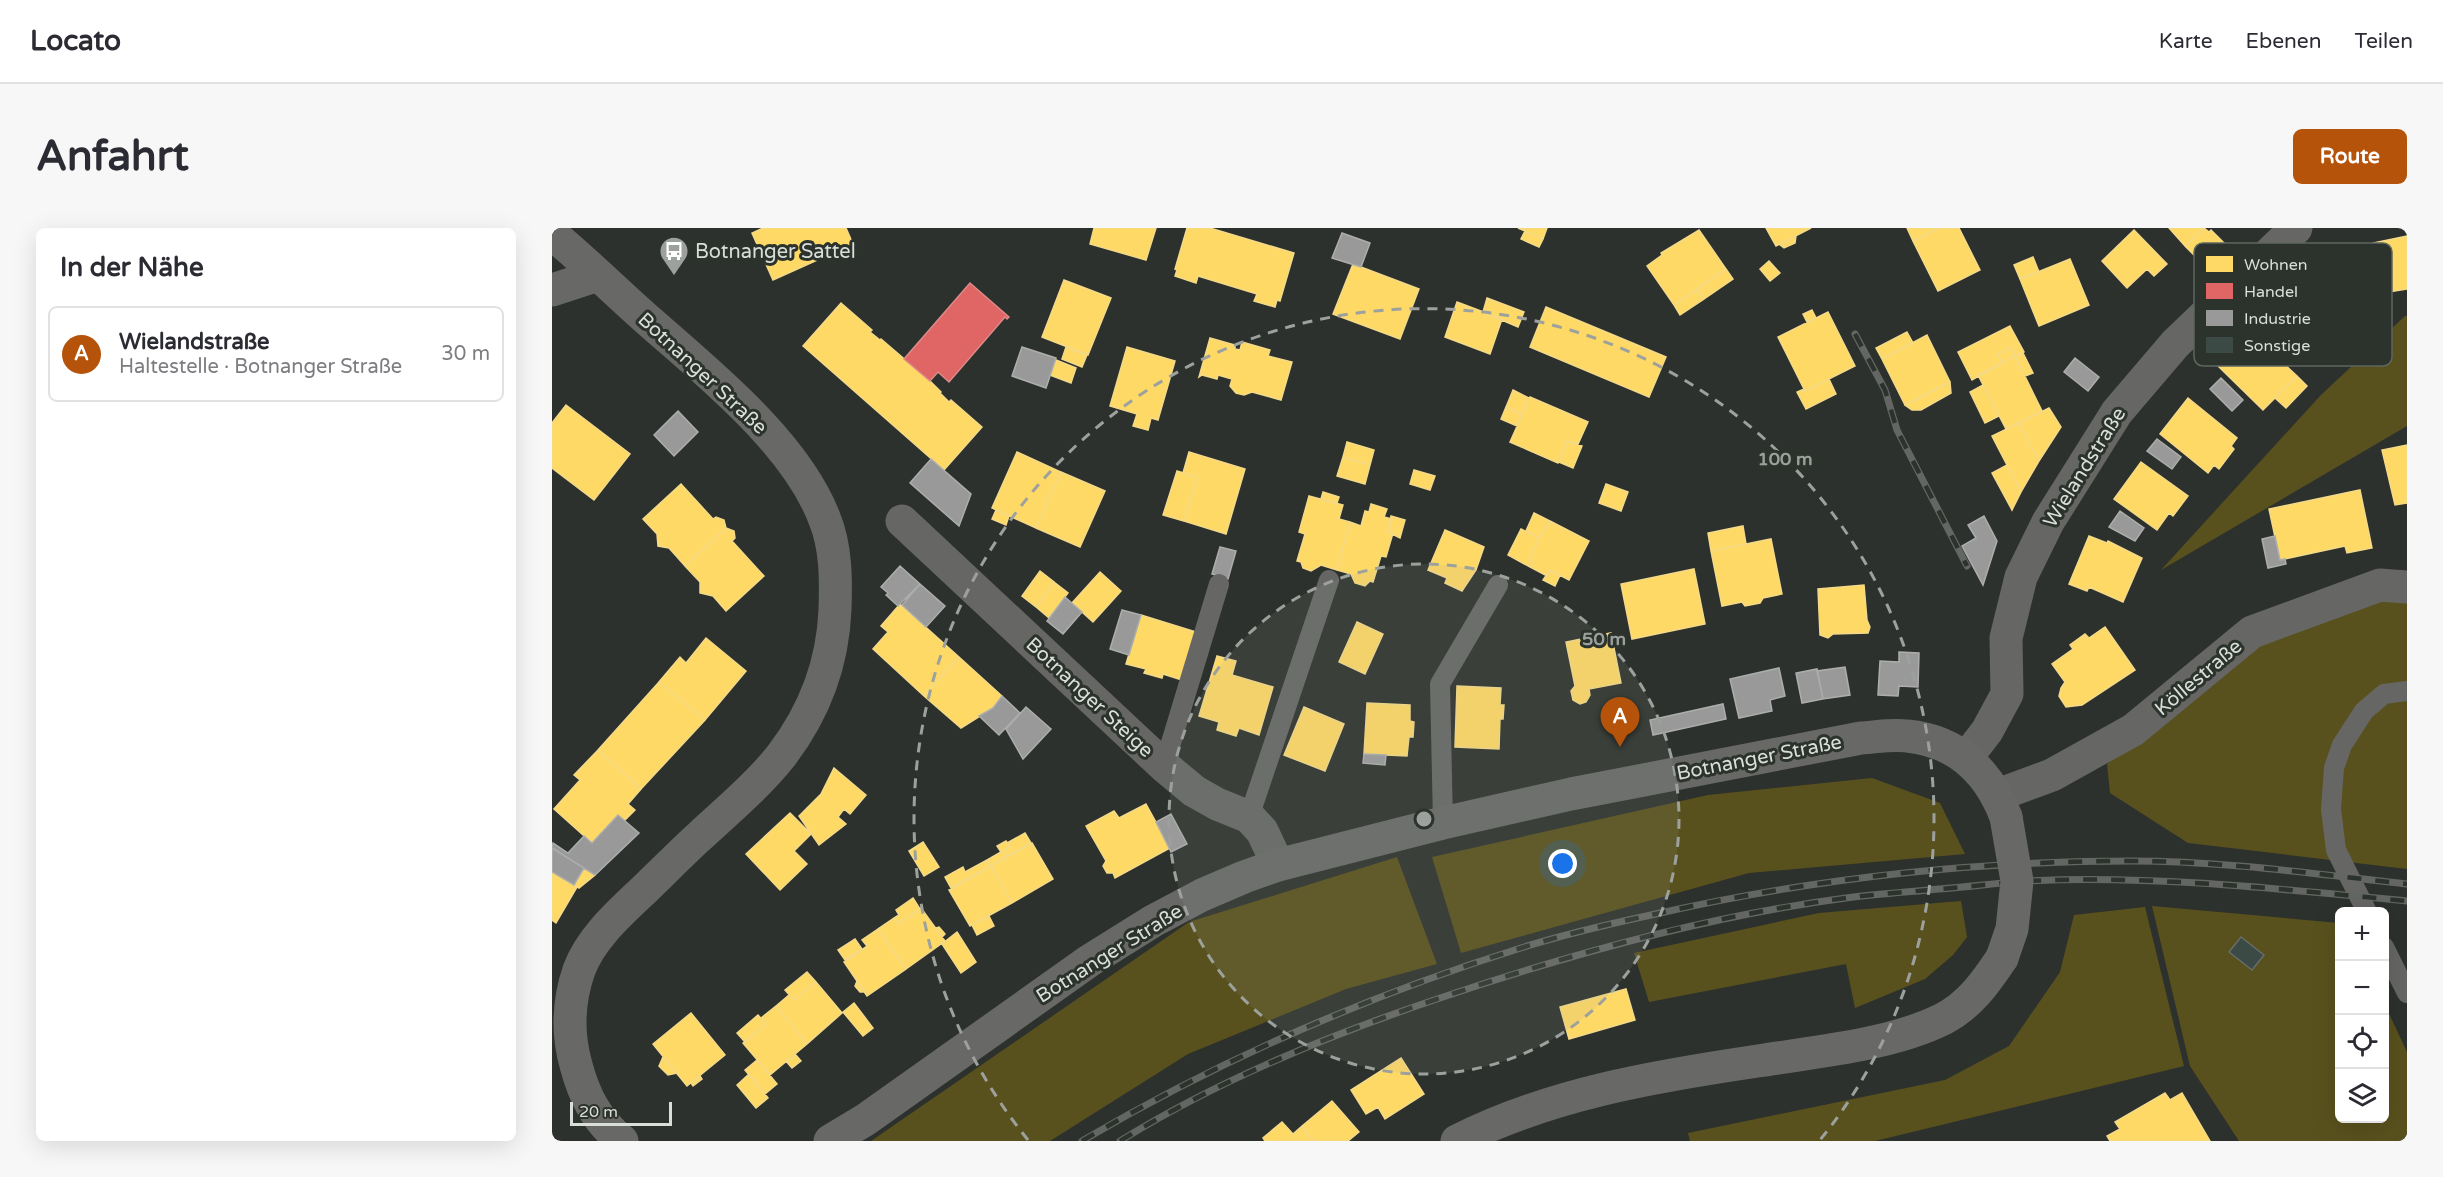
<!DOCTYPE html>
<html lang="de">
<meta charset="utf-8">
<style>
body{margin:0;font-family:"Varela Round",sans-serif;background:#f7f7f7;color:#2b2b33}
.controls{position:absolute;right:18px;bottom:18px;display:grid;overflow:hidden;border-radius:9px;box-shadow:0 6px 24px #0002}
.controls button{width:54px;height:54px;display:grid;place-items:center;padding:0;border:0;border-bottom:2px solid #e1e1e2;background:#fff;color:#2b2b33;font:30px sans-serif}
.scale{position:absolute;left:18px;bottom:15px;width:102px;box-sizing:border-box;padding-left:6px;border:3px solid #d9ded9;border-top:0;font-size:16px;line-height:21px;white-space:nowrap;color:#d9ded9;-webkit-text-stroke:4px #2b332c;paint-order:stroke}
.you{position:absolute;left:1011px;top:636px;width:21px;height:21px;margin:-15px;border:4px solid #fff;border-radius:50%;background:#1a73e8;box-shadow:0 0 0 9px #1a73e833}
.badge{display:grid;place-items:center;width:39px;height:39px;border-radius:50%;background:#b45309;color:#fff;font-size:20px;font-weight:700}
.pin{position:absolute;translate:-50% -50px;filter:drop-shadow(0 2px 3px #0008)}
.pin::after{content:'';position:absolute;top:32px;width:21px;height:18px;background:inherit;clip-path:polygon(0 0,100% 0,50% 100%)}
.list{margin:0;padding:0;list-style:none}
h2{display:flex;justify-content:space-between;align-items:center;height:78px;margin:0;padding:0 24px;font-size:26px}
h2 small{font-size:20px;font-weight:400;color:#7c7c81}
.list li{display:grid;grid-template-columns:39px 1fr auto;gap:18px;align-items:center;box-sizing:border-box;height:96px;margin:0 12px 12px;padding:0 12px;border:2px solid #e1e1e2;border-radius:9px}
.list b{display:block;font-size:22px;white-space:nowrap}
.list p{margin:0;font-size:20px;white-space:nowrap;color:#7c7c81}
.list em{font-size:20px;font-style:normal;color:#7c7c81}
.icon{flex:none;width:33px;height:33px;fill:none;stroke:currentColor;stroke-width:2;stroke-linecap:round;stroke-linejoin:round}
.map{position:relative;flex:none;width:1855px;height:913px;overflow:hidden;border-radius:9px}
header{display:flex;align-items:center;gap:36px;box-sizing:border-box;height:84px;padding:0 30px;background:#fff;border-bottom:2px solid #e1e1e2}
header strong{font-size:28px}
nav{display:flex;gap:33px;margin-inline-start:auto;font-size:21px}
.intro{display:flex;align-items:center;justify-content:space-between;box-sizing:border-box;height:144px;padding:0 36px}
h1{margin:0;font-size:42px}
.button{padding:15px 27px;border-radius:9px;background:#b45309;color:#fff;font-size:21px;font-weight:700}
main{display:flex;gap:36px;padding:0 36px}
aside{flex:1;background:#fff;border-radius:9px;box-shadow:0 6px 24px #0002}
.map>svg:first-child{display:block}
.green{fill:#59511d}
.homes{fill:#ffd966;stroke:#f4da88;stroke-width:1.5}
.shops{fill:#e06666;stroke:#de8a88;stroke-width:1.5}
.industry{fill:#999;stroke:#acaeac;stroke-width:1.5}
.building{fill:#3b4a44;stroke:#696d6b;stroke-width:1.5}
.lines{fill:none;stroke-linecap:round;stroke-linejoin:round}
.service{stroke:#666765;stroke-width:20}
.minor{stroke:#666765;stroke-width:33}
.secondary{stroke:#686967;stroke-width:33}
.rail-casing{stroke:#646664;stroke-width:7}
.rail{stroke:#2b332c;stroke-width:4.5;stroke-dasharray:14;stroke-linecap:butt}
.secondary-bridge{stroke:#686967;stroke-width:33}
.ring{fill:none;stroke:#9da19d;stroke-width:3;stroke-dasharray:10 8}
.labels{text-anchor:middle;stroke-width:6;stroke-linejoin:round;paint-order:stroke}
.poi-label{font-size:20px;fill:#d9ded9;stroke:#2b332c;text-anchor:start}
.street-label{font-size:20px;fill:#d9ded9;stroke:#2b332c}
.key{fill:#2b332c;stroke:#5f6660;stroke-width:1.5}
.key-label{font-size:16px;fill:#d9ded9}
.centre{fill:#9da19d;stroke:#2b332c;stroke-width:3}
.ring-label{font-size:18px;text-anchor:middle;font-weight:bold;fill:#9da19d;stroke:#2b332c;stroke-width:6;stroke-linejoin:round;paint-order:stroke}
</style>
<header>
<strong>Locato</strong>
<nav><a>Karte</a><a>Ebenen</a><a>Teilen</a></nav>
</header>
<div class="intro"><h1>Anfahrt</h1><a class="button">Route</a></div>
<main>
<aside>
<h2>In der Nähe<small></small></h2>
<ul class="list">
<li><span class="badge">A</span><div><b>Wielandstraße</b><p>Haltestelle · Botnanger Straße</p></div><em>30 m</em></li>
</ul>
</aside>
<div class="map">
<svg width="1855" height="913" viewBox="0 0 1855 913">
<rect width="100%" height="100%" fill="#2d312d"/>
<!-- green -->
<path class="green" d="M1853 88H1855V198L1609 342 1768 168Z
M1831 364 1855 367V641L1636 615 1558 565 1555 536 1701 413Z
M1320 550 1388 575 1413 626 1197 645 909 725 880 629 1156 567Z
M845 629 885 736 794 761 636 826 498 913H319L637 694Z
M1409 673 1415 709 1401 727 1373 751 1303 780 1294 736 1097 774 1082 725 1267 685Z
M1600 678 1787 695 1788 890H1832L1833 777 1855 824V913H1687L1638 838Z
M1593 679 1632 838 1323 913H1138L1136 905 1393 852 1457 818 1508 744 1522 687Z"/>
<!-- homes -->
<path class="homes" d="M211 0H294L301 16 221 52 200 5Z
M542 0H604L594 32 538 16Z
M635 0H658L742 25 728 73 725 72 723 79 702 73 705 66 646 48 644 55 623 48 625 42 623 41Z
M966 0H995L991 11Z
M1214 0H1259L1224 18Z
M1355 0H1387L1361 13Z
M1387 0H1407L1428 42 1386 63 1361 13Z
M1617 0H1652L1633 18Z
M1652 0 1657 4 1659 2 1673 16 1651 36 1633 18Z
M1147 2 1174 41 1122 77 1095 38 1110 27 1109 25Z
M1582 2 1615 36 1602 48 1595 41 1575 60 1550 33Z
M973 3 991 11 987 19 969 11Z
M1244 8 1243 15 1232 20 1227 16Z
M1855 8V61L1831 65 1821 15Z
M1481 29 1487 44 1468 51 1462 37Z
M1518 31 1537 77 1487 98 1468 51Z
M1217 33 1228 45 1218 53 1208 41Z
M801 36 867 61 848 111 781 86Z
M1174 41 1181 51 1152 71 1145 61Z
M512 52 559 70 536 127 490 109Z
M1145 61 1152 71 1128 87 1122 77Z
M935 70 972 84 966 99 931 84Z
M905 74 950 91 938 126 893 109Z
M289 75 320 102 318 104 328 112 329 111 378 153 389 164 388 165 397 174 399 172 430 199 392 242 251 118Z
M994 79 1114 129 1097 169 978 119Z
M1260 82 1264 90 1255 94 1251 86Z
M1276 84 1303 138 1253 163 1226 109Z
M1458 98 1472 124 1463 128 1459 119 1446 126 1450 135 1420 152 1406 124Z
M1699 102 1715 118 1720 113 1735 128 1729 133 1745 148 1711 182 1665 137Z
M1355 104 1361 115 1330 131 1324 120Z
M1375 107 1398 154 1353 177 1330 131Z
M658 110 683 117V121L688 122 690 114 718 122 716 128 740 134 729 172 700 164 692 167 684 165 678 158 680 151 666 147 665 151 650 147 647 149Z
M514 119 535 127 530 139 510 131Z
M575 119 623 133 606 192 599 190 596 202 581 198 585 186 558 178Z
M1459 119 1463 128 1450 135 1446 126Z
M1471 125 1481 145 1473 148 1463 128Z
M1463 128 1490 183 1454 201 1426 147Z
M504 132 524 140 519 155 498 147Z
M1745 148 1755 158 1734 180 1723 170Z
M1277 151 1284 166 1254 181 1245 164 1252 161 1253 163Z
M1398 154 1399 165 1369 182H1360L1353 177Z
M1431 157 1447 188 1433 195 1418 164Z
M961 162 977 170 970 186 954 179Z
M978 169 1036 194 1026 216 1015 213 1006 235 958 214Z
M1636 170 1685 210 1679 218 1682 221 1667 241 1662 237 1656 245 1608 206Z
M14 177 78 226 42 272 0 240V195Z
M954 179 970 186 965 198 949 191Z
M1497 180 1509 199 1487 233 1467 195Z
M1467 195 1487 233 1469 264 1440 208Z
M1015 213 1030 218 1021 240 1007 234Z
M795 214 822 222 818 237 791 229Z
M1855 217V275L1843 277 1830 222Z
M465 224 509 244 484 300 440 280Z
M637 224 693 241 674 306 632 293 645 249 631 245Z
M791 229 818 237 813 256 785 248Z
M1589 234 1636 268 1621 288 1617 285 1605 302 1562 271Z
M1455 237 1469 264 1460 282 1440 245Z
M862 242 883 248 878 262 858 256Z
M625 243 645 249 632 293 611 287Z
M509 244 553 263 528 319 484 300Z
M129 256 161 291 164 289 172 292 174 300 133 338 117 320 106 318 105 306 91 291Z
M1054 256 1076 264 1069 283 1047 275Z
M1808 262 1820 320 1795 325 1793 318 1728 332 1717 281Z
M771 264 787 269 785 275 769 271Z
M757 268 791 277 787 291 798 294 785 342 769 337 759 343 751 340 749 334 745 333 753 306 747 304Z
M819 276 835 281 832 289 840 291 836 304 841 305 834 329 829 328 821 354 818 353 813 358 803 355 799 346 785 342 798 294 809 298 813 283 817 284Z
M444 282 457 288 454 297 440 291Z
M982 285 998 293 987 310 974 303Z
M839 288 853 292 848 310 836 304Z
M998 293 1037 313 1017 352 998 342 995 348 978 339 981 333 978 331 987 310Z
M1191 298 1194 316 1159 323 1156 305Z
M174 300 182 303 183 310 180 313 212 348 174 383 161 368 148 365V354L133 338Z
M969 301 987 310 978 331 981 333 978 339 956 327Z
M893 302 932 319 924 342 910 363 893 355 895 350 876 342Z
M1537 308 1555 315 1556 313 1590 330 1571 374 1537 359 1535 363 1517 356Z
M1219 311 1230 366 1211 370 1208 375 1193 378 1190 374 1170 378 1159 323Z
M1142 341 1153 396 1080 411 1069 356Z
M998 342 1008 347 1003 358 991 352Z
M488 343 502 354 484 379 470 368Z
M548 344 569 363 541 394 520 375Z
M502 354 516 365 497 390 484 379Z
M1312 357 1315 392 1318 399 1316 405 1281 406 1276 410 1268 407 1266 361Z
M348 376 407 429 372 468 321 421 336 404 329 398Z
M589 387 644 404 630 452 611 446 610 450 592 445 594 441 574 436Z
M805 394 831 406 813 446 787 434Z
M1553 399 1583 442 1530 477 1514 479 1507 468 1509 460 1513 454 1500 436 1521 421 1518 417 1533 406 1537 410Z
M1059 405 1069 455 1037 461 1038 467 1034 474 1028 476 1021 472 1019 463 1023 458 1014 414Z
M154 410 194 443 153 492 107 454 128 429 134 435Z
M665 428 684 433 680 447 721 459 707 507 687 500 684 508 665 502 667 494 647 488Z
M407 429 450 468 441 480 409 500 372 468Z
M107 454 153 492 89 561 46 522Z
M905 458 949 460 948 477H952L951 491H948L947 521 903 519Z
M815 475 858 477V493L862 494 861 509H857L855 528 812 526Z
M752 479 792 496 773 543 732 527Z
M46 522 89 561 76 576 83 582 72 593 66 587 40 615 2 581 28 552 22 547Z
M282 540 314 567 298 586 292 581 286 589 294 596 267 617 247 588 269 566Z
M594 576 618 620 563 650 561 645H555L551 638 554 633 534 598 562 583 567 590Z
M238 585 259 606 242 623 255 636 228 662 194 626Z
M473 605 479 615 455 628 452 622 458 619 455 615Z
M454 613 458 619 452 622 455 628 439 638 435 632 449 624 445 618Z
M371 614 387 639 372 648 357 623Z
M480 615 501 651 460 675 439 638Z
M435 632 439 638 399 660 393 649 411 639 413 644Z
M439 638 460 675 418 698 397 662Z
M32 640 43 647 27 660 22 657Z
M0 644 25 659 4 695 0 692Z
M361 670 368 681 346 696 342 690 347 687 344 682Z
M369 680 393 713 354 741 326 701 342 690 346 696Z
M437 688 442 698 425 707 420 697Z
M387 699 393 706 390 709 384 700Z
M326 701 354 741 315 768 292 734 315 718 310 712Z
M405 704 424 734 409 745 390 716Z
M303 711 310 721 293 732 286 722Z
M255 744 264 754 242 772 233 762Z
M305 753 313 764H308L303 758Z
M264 754 290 785 255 816 224 778 237 767 242 772Z
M1074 761 1083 792 1017 811 1008 779Z
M302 775 321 800 311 808 291 784Z
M224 778 255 816 218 847 191 815 214 796 209 790Z
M139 785 173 827 135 858 101 816Z
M206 787 214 796 193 814 185 805Z
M243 826 249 833 240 840 234 833Z
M111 829 125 845 116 847 107 838Z
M849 830 872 866 833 891 826 879 814 886 799 862Z
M205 832 225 856 213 866 193 842Z
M197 846 216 870 204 880 185 857Z
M148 848 150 851 141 858 139 855Z
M1613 865 1618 872 1630 865 1658 913H1558L1555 908 1568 901 1563 894Z
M780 873 807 904 796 913H762L750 898Z
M730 894 741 906 750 898 762 913H713L711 910Z"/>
<!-- shops -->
<path class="shops" d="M418 55 457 89 455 91 453 89 397 154 386 144 378 153 352 131Z"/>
<!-- industry -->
<path class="industry" d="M790 5 818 15 809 39 780 30Z
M470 119 504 130 494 160 460 148Z
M1523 130 1547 149 1536 163 1512 144Z
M1669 150 1691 172 1680 183 1658 161Z
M126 183 146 204 122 228 102 207Z
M1605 211 1629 229 1620 241 1595 223Z
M379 231 419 266 407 298 358 255Z
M1568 283 1592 300 1583 313 1557 299Z
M1432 288 1445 313 1431 357 1410 318 1424 310 1416 297Z
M1723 308 1728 332 1733 331 1734 336 1716 340 1710 311Z
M668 319 684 323 676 351 660 346Z
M348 338 368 356 346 378 334 367 336 365 329 359Z
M368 356 393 378 374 399 350 377Z
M513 369 530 384 511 406 495 393Z
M570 382 589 387 577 427 558 421Z
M1347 424 1367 425 1366 459 1347 458 1346 468 1326 467 1328 433 1347 434Z
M1293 439 1298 467 1271 471 1265 443Z
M1227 440 1233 468 1218 472 1220 483 1187 490 1178 451Z
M1265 441 1271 471 1250 475 1244 445Z
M450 468 468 485 447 507 427 488 441 480Z
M1171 476 1174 491 1101 507 1098 492Z
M474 479 499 501 471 531 454 501Z
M812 526 834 527 833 537 811 535Z
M619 586 635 616 619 624 604 594Z
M66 587 87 605 43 647 0 620 1 615 16 625 32 608 40 615Z
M0 620 32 640 22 657 0 644Z"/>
<!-- building -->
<path class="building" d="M1689 709 1712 727 1700 742 1677 724Z"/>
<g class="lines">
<!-- service -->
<path class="service" d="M612 538 667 356
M697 589 777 352
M891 595 888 456 946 357
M1815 684 1784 622 1779 581 1782 540 1790 517 1812 483 1832 466 1855 463
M1832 719 1855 765"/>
<!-- minor -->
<path class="minor" d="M350 293 612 538 642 563 665 576 697 589 710 603 726 637
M1415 529 1435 503 1455 466 1454 410 1469 349 1496 294 1565 184 1623 116 1744 0
M1446 567 1500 547 1581 502 1700 404 1828 357 1855 359"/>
<!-- secondary -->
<path class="secondary" d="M0 6C34 34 65 65 98 94 157 146 245 216 273 292 284 319 284 352 283 381 281 436 262 485 229 528 206 557 175 583 148 608 130 624 113 642 95 659 70 683 39 709 27 742 16 774 15 805 24 837 32 868 45 893 70 913
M0 62 46 47
M278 913 313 892 537 733 601 693 650 667 692 649 726 637 891 595 1019 566 1309 510C1324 509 1340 506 1355 508 1406 513 1437 544 1454 589
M905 913C997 866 1104 848 1206 833 1263 824 1339 817 1391 791 1418 777 1434 754 1450 730"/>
<!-- rail casing -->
<g class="rail-casing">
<path id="rail" d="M1303 106 1333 162 1345 202 1415 338
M530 913C669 831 818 767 972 719 1014 706 1057 696 1099 687 1257 651 1418 633 1579 633 1672 633 1763 646 1855 656
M568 913C667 852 775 808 885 771 1018 726 1155 688 1294 670 1325 666 1356 664 1387 661 1416 659 1445 655 1474 653 1602 647 1728 661 1855 673"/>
</g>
<!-- rail -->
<use href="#rail" class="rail"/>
<!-- secondary-bridge -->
<path class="secondary-bridge" d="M1450 730 1460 701 1465 653 1454 589"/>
</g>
<!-- distance rings -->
<circle cx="872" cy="591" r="255" fill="#9da19d" fill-opacity=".12"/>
<g class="ring">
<circle cx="872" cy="591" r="255"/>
<path d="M476 912A510 510 0 1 1 1268 912"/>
</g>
<!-- icons -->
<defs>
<g id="bus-pin" transform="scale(1.5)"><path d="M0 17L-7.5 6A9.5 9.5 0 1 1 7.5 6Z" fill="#9da19d" stroke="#2b332c"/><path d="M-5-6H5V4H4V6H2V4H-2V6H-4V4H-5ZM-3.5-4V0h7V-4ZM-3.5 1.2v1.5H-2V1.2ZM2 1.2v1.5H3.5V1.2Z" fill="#fff"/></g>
</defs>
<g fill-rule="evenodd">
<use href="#bus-pin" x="122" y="23"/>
</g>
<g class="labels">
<!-- poi labels -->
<g class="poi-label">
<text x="143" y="30">Botnanger Sattel</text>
</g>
<!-- street labels -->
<g class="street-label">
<text transform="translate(151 145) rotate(43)" y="7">Botnanger Straße</text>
<text transform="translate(1532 239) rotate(-58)" y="7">Wielandstraße</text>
<text transform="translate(1646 449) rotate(-40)" y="7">Köllestraße</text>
<text transform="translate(538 469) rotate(43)" y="7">Botnanger Steige</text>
<text transform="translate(1207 529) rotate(-11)" y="7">Botnanger Straße</text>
<text transform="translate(557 725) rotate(-32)" y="7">Botnanger Straße</text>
</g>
</g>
<!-- legend -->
<rect x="1642" y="15" width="198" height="123" rx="9" class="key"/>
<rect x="1654" y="28" width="27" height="16" fill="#ffd966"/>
<rect x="1654" y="55" width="27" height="16" fill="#e06666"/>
<rect x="1654" y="82" width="27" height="16" fill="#999"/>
<rect x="1654" y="109" width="27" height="16" fill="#3b4a44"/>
<g class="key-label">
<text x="1692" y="42">Wohnen</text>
<text x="1692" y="69">Handel</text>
<text x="1692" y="96">Industrie</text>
<text x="1692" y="123">Sonstige</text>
</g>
<circle cx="872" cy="591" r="9" class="centre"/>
<g class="ring-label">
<text x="1233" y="237">100 m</text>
<text x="1052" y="417">50 m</text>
</g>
</svg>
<div class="controls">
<button>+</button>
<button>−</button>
<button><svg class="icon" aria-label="locate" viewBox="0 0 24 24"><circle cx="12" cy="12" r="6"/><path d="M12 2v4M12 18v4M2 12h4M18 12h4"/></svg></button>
<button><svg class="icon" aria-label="layers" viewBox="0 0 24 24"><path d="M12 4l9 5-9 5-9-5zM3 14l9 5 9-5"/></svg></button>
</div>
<div class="scale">20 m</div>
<div class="you"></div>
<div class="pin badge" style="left:1068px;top:519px">A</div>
</div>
</main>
